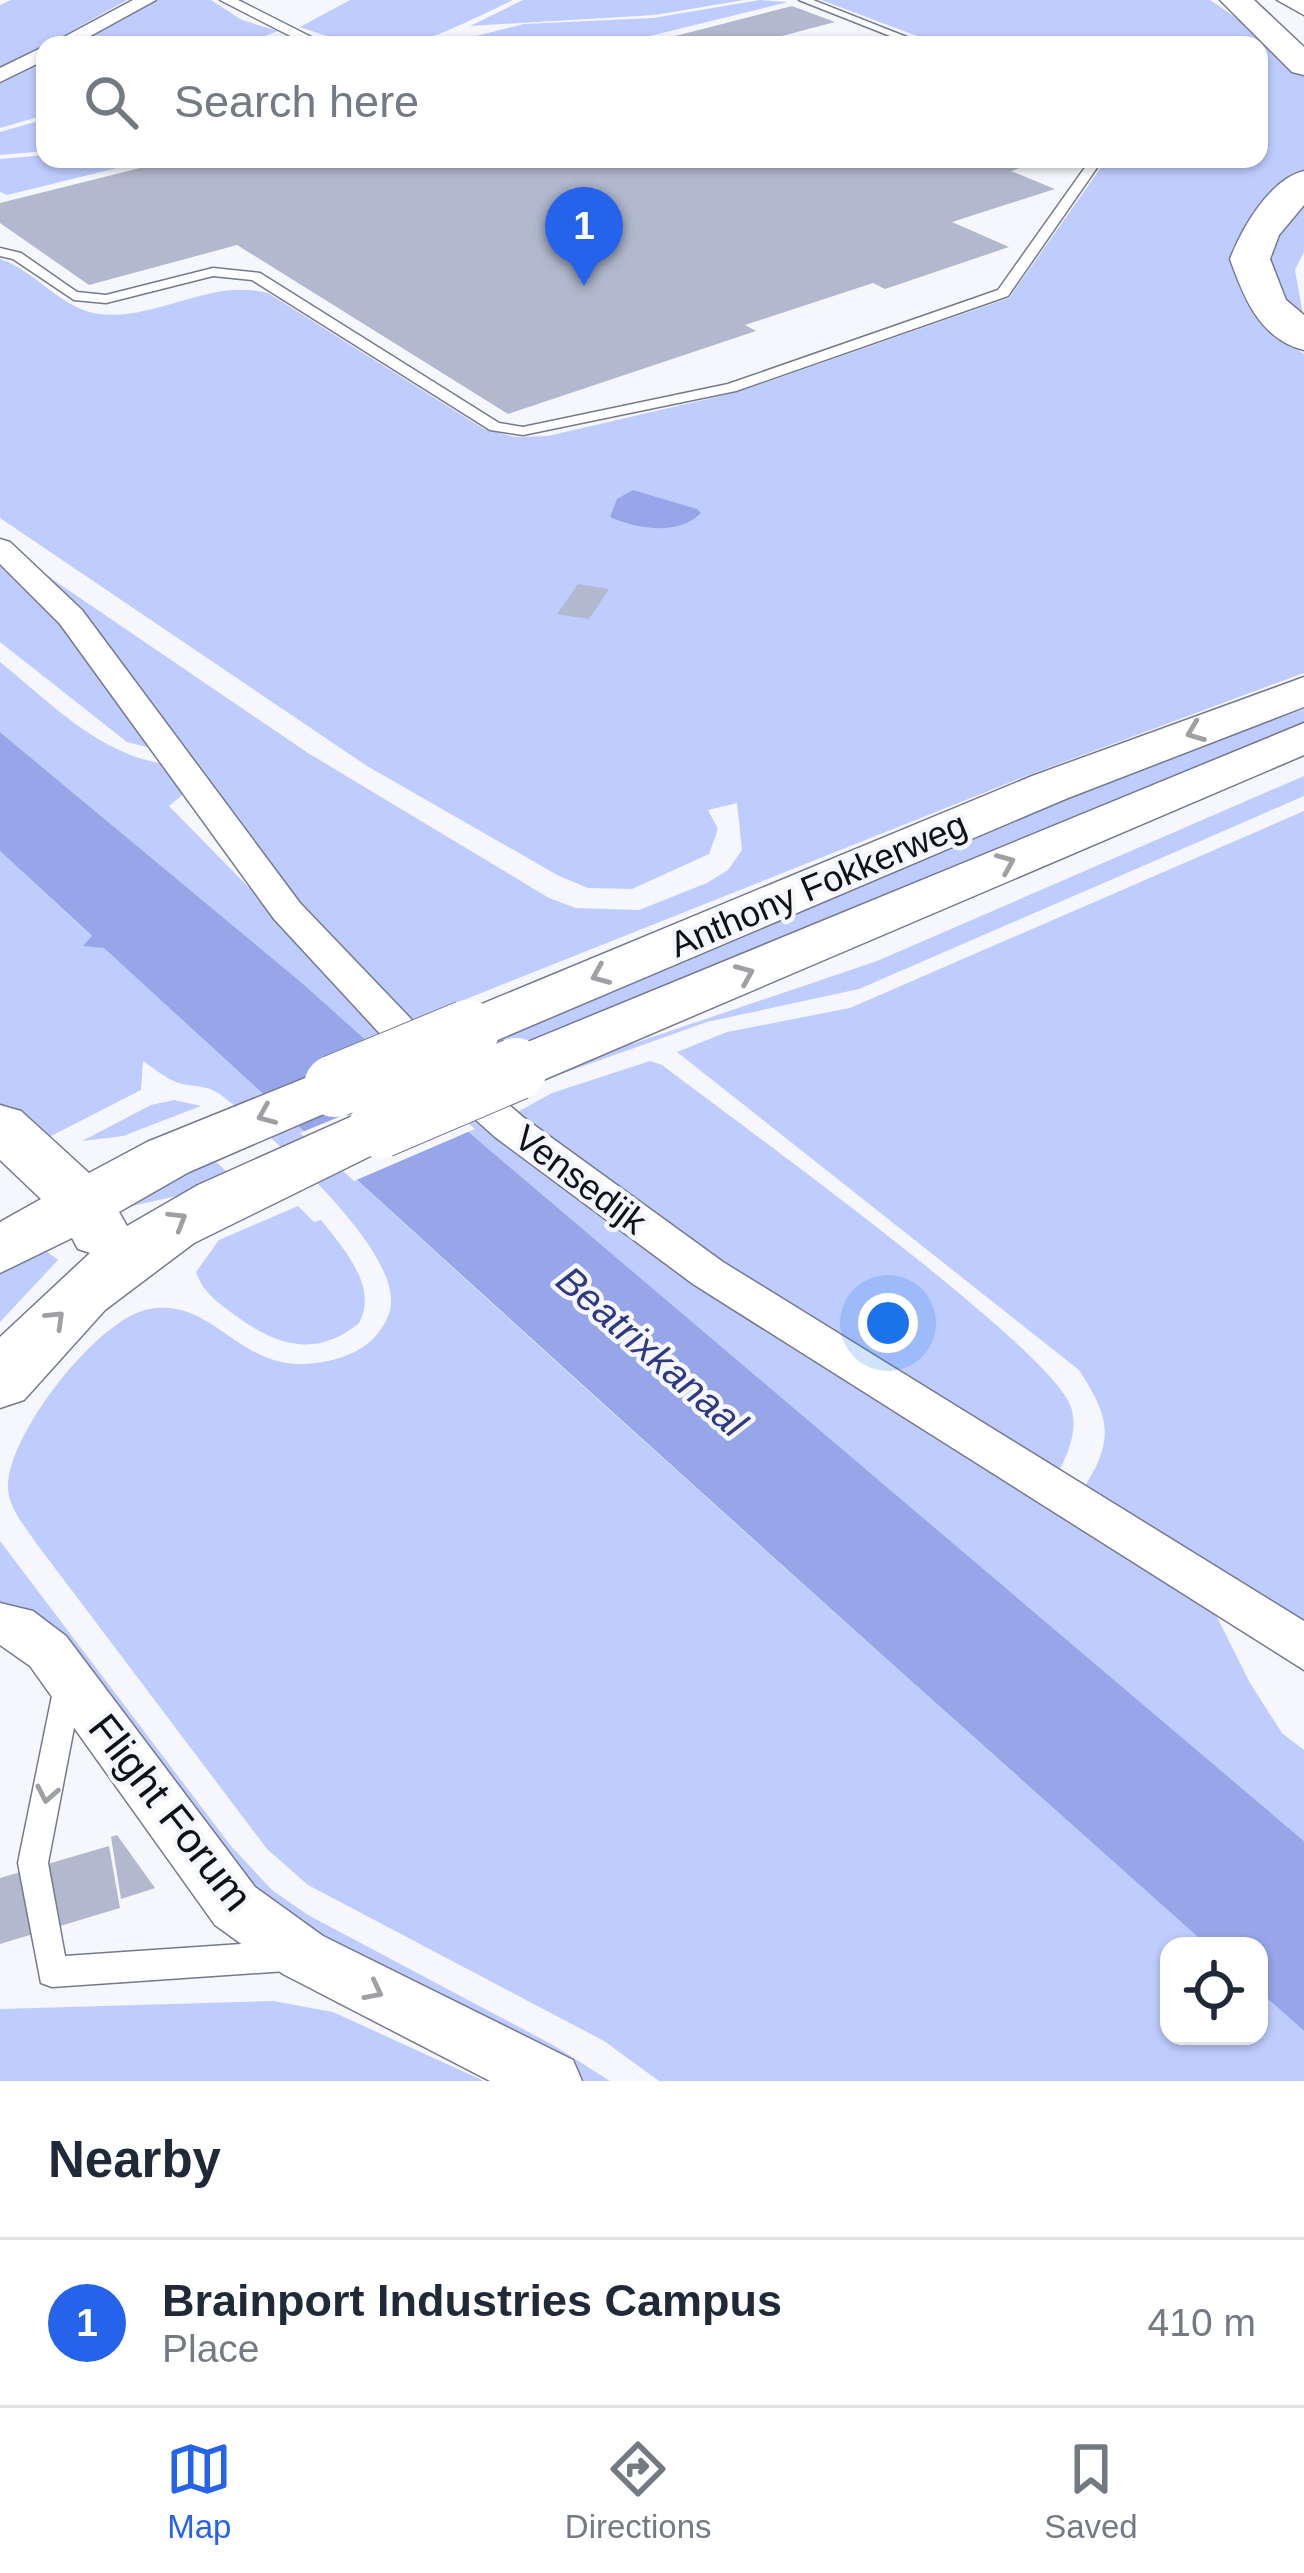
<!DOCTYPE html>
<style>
body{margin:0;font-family:Arial,sans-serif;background:#f6f6f7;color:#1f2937}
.controls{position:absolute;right:36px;bottom:36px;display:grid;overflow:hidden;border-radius:24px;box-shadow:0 3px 9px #0004}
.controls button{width:108px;height:108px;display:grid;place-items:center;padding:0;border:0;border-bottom:3px solid #e0e1e3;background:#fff;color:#1f2937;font:60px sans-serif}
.you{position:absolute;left:888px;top:1323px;width:42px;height:42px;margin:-30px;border:9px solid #fff;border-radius:50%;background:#1a73e8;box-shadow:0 0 0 18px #1a73e833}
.badge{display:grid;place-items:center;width:78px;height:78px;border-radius:50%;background:#2563eb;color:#fff;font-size:39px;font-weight:700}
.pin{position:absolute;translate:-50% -99px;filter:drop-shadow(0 3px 6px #0008)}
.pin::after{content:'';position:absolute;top:63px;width:42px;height:36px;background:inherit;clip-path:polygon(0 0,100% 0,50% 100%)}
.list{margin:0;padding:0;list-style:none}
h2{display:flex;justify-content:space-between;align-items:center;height:156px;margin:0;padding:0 48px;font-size:51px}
h2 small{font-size:39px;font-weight:400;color:#747a83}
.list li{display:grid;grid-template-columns:78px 1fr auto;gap:36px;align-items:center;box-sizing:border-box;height:168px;padding:0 48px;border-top:3px solid #e0e1e3}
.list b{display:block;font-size:45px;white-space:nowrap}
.list p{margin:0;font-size:39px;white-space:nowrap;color:#747a83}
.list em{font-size:39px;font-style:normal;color:#747a83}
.icon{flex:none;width:66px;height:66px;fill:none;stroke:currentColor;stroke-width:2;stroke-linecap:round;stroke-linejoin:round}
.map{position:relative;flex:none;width:1304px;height:2081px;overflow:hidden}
.search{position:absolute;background:#fff;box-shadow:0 3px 9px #0004;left:36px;right:36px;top:36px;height:132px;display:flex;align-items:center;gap:30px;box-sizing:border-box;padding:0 42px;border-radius:24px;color:#747a83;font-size:45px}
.sheet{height:324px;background:#fff}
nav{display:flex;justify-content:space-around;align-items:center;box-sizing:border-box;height:168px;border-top:3px solid #e0e1e3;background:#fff;font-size:33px;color:#747a83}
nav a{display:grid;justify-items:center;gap:6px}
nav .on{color:#2563eb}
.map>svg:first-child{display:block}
.green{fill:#bfcdfe}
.water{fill:#96a6e8}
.pier{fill:#f6f7fc}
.building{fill:#b2b8cd}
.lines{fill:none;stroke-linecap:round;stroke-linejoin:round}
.service-casing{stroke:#74798d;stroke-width:3}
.pedestrian-casing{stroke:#74798d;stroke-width:3}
.minor-casing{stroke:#74798d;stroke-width:3}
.secondary-casing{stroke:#74798d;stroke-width:3}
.trunk-casing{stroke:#74798d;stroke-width:3}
.motorway-casing{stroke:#74798d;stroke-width:3}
.service{fill:#fff;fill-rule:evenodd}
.pedestrian{fill:#fff;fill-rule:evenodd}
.minor{fill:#fff;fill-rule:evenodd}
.secondary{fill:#fff;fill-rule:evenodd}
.trunk{fill:#fff;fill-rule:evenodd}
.motorway{fill:#fff;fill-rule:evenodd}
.secondary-bridge-casing{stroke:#74798d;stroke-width:64;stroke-linecap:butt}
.secondary-bridge{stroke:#fff;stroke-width:62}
.oneway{stroke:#9fa0a3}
.labels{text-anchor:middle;stroke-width:9;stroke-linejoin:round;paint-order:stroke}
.street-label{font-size:36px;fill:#0f1118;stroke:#f6f7fc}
.water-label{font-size:39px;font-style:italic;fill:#2e3885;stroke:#f6f7fc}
.near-street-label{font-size:42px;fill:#0f1118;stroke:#f6f7fc}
</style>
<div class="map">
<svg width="1304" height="2081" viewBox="0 0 1304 2081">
<rect width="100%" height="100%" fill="#f6f7fc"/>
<!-- green -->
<path class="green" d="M11 0H127L0 71V5Z
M156 0H211L242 20 278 31 242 45H69Z
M350 0H513C419 44 398 62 300 27Z
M523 0H744L655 15 470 26Z
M760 0 788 2 650 36 596 41H629L614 45H440L524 24 653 18Z
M821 0H1210L1269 40 1304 73V172L1239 257C1241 305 1264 329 1304 354V673L1021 778 411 1021C262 890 171 707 33 566L308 753 549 898 576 908 639 910 707 883 728 870 742 850 737 803 708 810 718 829 709 854 632 889 588 888 559 876 367 766 0 518V259C36 271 61 309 99 314 157 321 209 278 268 293L484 429 515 437 548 436 738 392 1009 298 1107 159H1259V45H941Z
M45 58V115L0 128V81Z
M45 119V151L0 155V132Z
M45 155V159H154L7 195 0 192V159Z
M1304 193V252L1295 270 1304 320 1292 311 1260 260Z
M0 559 53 613 155 749 127 742 0 642Z
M0 662C51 703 98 754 165 764L186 792 169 806 317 957 894 1409 1216 1615 1250 1683 1282 1733 1304 1750V1841L479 1141 302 983 0 732Z
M1304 709V725L504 1059 481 1041 1101 784Z
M1304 776V796L859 989 707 1022 547 1079 543 1074 877 961Z
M1304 811V1626L1081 1492C1115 1441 1111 1419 1079 1370L677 1052 727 1032 850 1008Z
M0 851C398 1222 802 1585 1208 1946H1169V2036H1259V1991L1304 2031V2081H659L604 2041 308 1885 267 1849 36 1543C25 1526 8 1508 8 1487 7 1435 98 1318 149 1309 212 1297 238 1368 306 1364 331 1362 355 1356 373 1339 383 1328 392 1314 391 1298 388 1239 270 1135 225 1098 211 1086 199 1087 182 1084 169 1081 155 1069 143 1061L141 1090 51 1136 0 1108Z
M650 1061 662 1065C731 1118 1052 1348 1071 1407 1079 1432 1067 1455 1056 1477L739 1275 514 1114 552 1093Z
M174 1100 201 1106 123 1136 82 1141 151 1105Z
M209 1155 229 1174 177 1196 118 1209Z
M298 1206 314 1222 321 1220C343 1248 379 1287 359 1323 315 1360 273 1344 232 1313 216 1301 203 1292 196 1272L219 1240Z
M41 1247 58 1260 0 1322V1266Z
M0 1541 231 1846 272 1890 308 1915 553 2045 610 2081H582L298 1928 258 1900 0 1607Z
M273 2001 333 2012 484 2081H0V2009Z"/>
<!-- water -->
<path class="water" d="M633 490 697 509 701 513C679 536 637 529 610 517L617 499Z
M0 732 302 983 479 1141 1304 1841V2031L1259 1991V1946H1208C837 1616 469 1284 104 948L83 946 92 936 0 851Z"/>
<!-- pier -->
<path class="pier" d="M423 1082 475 1129 354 1181 300 1133Z"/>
<!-- building -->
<path class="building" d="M792 6 835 22 748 45H640Z
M176 159H1047L1011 171 1055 189 952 222 1009 247 885 289 873 283 745 325 756 331 508 414 237 245 89 285 0 223V203Z
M578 584 609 589 589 619 557 614Z
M117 1835 155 1888 121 1899 111 1837Z
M109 1846 120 1908 0 1944V1878Z"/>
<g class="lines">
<!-- service casing -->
<g class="service-casing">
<path id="service" d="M799 0H813L927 45H913Z
M1091 159H1103L1008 296 736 391 523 435 490 430 252 280 213 276 106 303 74 300 13 259 0 256V248L21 253 77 292 106 295 213 268 260 273 499 423 523 427 728 384 998 290Z
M68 1674 78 1677 82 1686 48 1863 65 1956 287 1941 298 1946 302 1956 298 1966 287 1971 52 1987 41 1983 18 1863 54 1686 58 1677Z"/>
</g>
<!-- pedestrian casing -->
<g class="pedestrian-casing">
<path id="pedestrian" d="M220 0H238L327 45H308Z"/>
</g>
<!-- minor casing -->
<g class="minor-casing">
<path id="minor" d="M133 0H156L74 45H49Z
M45 46V60L0 82V68Z
M0 539 10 542 82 610 300 903 412 1020 523 1117 723 1262 1304 1621V1670L693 1284 495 1137 384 1038 274 919 60 624 0 564Z
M0 1603 33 1611 66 1636 255 1887 323 1936 573 2060 582 2081H490L283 1974 215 1925 30 1666 0 1645Z"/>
</g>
<!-- secondary casing -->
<g class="secondary-casing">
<path id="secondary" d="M1304 677V707L1068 798 488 1044 468 1050 448 1044 440 1031 448 1018 1032 776Z
M1304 723V755L536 1083 516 1088 496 1083 487 1069 496 1055Z
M335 1066 356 1072 364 1086 356 1100 189 1172 119 1212 127 1226 198 1185 359 1113 380 1107 401 1113 410 1127 401 1141 194 1243 105 1310 24 1400 0 1408V1337L90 1253 78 1249 72 1238 0 1273V1222L41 1199 0 1160V1105L21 1111 89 1173 147 1142Z"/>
</g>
<!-- trunk casing -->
<g class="trunk-casing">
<path id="trunk" d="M1220 0H1254L1304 47V75L1292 72Z
M1304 171V205L1279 235 1270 259 1286 300 1304 315V350C1260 339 1244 298 1230 259 1242 228 1270 179 1304 171Z"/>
</g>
<!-- motorway casing -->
<g class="motorway-casing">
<path id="motorway" d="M1277 0H1304V15Z"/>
</g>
<!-- service -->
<use href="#service" class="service"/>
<!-- pedestrian -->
<use href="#pedestrian" class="pedestrian"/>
<!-- minor -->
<use href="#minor" class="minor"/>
<!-- secondary -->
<use href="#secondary" class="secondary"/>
<!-- trunk -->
<use href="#trunk" class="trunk"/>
<!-- motorway -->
<use href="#motorway" class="motorway"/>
<!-- secondary-bridge casing -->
<g class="secondary-bridge-casing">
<path id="secondary-bridge" d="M335 1086 468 1031
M380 1127 516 1069"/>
</g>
<!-- secondary-bridge -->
<use href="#secondary-bridge" class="secondary-bridge"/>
</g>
<!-- one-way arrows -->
<defs><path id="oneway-chevron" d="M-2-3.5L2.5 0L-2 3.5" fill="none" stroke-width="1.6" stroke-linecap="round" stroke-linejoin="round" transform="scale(3)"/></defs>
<g class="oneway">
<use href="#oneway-chevron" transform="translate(1195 732) rotate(159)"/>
<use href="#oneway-chevron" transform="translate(1006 863) rotate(-23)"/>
<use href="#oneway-chevron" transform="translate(745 974) rotate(-23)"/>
<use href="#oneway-chevron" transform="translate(600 975) rotate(157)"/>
<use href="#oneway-chevron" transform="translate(266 1115) rotate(157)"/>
<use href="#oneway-chevron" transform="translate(178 1220) rotate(-31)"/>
<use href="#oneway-chevron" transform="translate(56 1319) rotate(-44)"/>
<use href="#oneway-chevron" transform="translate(47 1794) rotate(101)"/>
<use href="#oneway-chevron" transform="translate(374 1991) rotate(27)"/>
</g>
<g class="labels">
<!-- street labels -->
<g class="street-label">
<text transform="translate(818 884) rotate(-23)" y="13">Anthony Fokkerweg</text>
<text transform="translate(581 1179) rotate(37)" y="13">Vensedijk</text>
</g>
<!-- water labels -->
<g class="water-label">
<text transform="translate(652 1351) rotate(41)" y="14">Beatrixkanaal</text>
</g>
<!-- near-street labels -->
<g class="near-street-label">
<text transform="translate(171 1812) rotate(52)" y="15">Flight Forum</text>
</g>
</g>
</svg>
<div class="controls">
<button><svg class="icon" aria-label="locate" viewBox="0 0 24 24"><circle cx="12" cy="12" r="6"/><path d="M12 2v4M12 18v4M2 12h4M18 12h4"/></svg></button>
</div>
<div class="you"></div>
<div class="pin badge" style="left:584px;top:286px">1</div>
<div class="search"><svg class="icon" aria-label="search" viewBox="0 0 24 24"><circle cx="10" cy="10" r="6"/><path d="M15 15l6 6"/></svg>Search here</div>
</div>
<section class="sheet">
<h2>Nearby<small></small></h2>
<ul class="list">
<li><span class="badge">1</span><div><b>Brainport Industries Campus</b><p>Place</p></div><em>410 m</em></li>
</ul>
</section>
<nav>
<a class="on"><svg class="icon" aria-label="map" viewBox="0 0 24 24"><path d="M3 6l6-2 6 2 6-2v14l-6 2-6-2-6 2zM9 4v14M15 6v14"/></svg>Map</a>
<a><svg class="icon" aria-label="directions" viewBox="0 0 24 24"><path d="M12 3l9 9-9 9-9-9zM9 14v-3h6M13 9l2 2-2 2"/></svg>Directions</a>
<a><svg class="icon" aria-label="saved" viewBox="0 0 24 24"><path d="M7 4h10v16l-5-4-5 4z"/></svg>Saved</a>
</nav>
